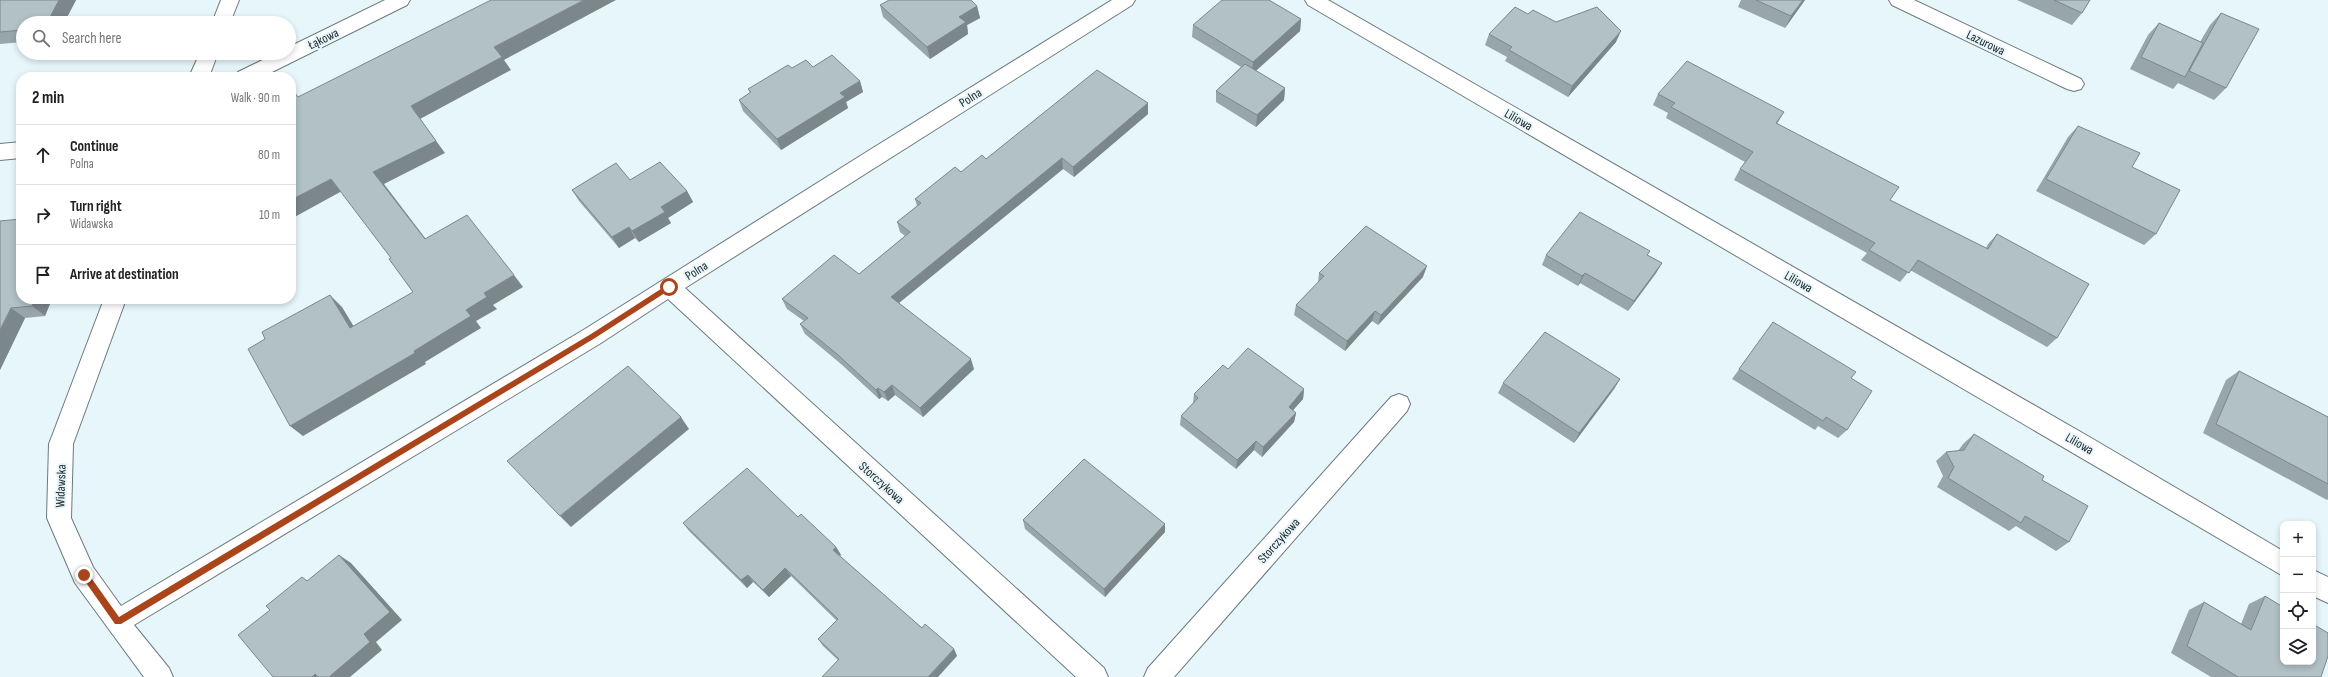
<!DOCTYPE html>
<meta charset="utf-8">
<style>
body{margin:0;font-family:"Sofia Sans Condensed",sans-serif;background:#f6f6f6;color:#202124}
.controls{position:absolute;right:12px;bottom:12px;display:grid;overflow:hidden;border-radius:8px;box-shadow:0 2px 6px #0003}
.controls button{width:36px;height:36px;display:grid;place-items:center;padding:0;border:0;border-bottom:1px solid #e0e0e0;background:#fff;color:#202124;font:20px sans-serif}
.stop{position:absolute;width:12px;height:12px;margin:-9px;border:3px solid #aa441a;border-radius:50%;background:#fff}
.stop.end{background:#aa441a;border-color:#fff;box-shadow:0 1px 4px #0008}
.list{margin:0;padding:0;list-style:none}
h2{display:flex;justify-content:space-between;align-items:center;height:52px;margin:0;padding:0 16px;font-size:17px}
h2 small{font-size:13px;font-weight:400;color:#757577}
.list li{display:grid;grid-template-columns:26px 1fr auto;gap:12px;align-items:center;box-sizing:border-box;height:60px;padding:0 16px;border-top:1px solid #e0e0e0}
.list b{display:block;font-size:15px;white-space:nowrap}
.list p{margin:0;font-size:13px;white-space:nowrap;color:#757577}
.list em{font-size:13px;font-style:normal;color:#757577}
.icon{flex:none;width:22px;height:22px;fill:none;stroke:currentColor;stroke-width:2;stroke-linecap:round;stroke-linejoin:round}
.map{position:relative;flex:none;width:2328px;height:677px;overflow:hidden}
.search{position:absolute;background:#fff;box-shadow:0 2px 6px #0003;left:16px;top:16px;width:280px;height:44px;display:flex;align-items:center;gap:10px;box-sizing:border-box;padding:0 14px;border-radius:22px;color:#757577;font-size:15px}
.panel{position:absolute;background:#fff;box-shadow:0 2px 6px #0003;left:16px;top:72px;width:280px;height:232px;border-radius:16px}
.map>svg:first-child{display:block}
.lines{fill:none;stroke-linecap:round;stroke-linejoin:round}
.minor-casing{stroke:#6b7a7f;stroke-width:2}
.minor{fill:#fff;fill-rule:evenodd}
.wall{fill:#98a6aa}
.shaded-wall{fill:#7c878b}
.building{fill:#b1c1c6;stroke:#7c878b}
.route{fill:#aa441a}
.labels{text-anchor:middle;stroke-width:4;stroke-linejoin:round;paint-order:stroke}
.street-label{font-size:13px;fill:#23292b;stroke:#e6f6fb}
</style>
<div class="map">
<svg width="2328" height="677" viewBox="0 0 2328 677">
<rect width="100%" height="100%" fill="#e6f6fb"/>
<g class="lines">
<!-- minor casing -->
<g class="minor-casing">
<path id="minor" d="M221 0H239L230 23H212Z
M385 0H410L407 5 262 77H235L238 72 277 53H289V47Z
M1112 0H1135L1132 5 685 288 1104 668 1108 677H1076L668 299 601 343 134 625 169 668 173 677H144L75 583 47 518 49 444 104 299H126L73 444 71 518 93 567 121 606 585 329 868 151Z
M1305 0H1328L2093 439 2283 551V576L1308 5Z
M1889 0H1914L2081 79 2084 84 2081 89 2074 91 2067 89 1892 5Z
M200 53H218L209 77H189Z
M21 142V158L0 160V144Z
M1399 394 1407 397 1410 404 1407 411 1174 677H1144L1148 668 1391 397Z
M2313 570 2328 577V603L2313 596Z"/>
</g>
<!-- minor -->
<use href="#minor" class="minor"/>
</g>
<!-- wall -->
<path class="wall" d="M0 0H76L64 23H23V42L0 44Z
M1741 0H1805L1785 28 1738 7Z
M2017 0H2090L2082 13 2072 25Z
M880 5 977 6 980 18 967 25 968 34 930 59 883 17Z
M2221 13 2226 88 2214 100 2178 83 2173 89 2130 69 2148 35 2159 23 2200 42 2210 25Z
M1528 14 1556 22 1616 42 1568 97 1505 61 1507 57 1485 45 1489 34Z
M1301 19 1300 31 1256 71 1285 88 1284 100 1256 127 1216 102V91L1241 67 1192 37 1193 25Z
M813 67 860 81 863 92 846 102 848 108 781 150 743 111 739 100 750 93 748 89 792 68Z
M1658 94 1777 123 1890 200 1986 248 1988 244 1997 234 2057 338 2047 347 1910 270 1900 282 1861 260 1867 253 1734 180 1740 169 1745 162 1666 118 1668 113 1653 105Z
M1148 103V114L1074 177 1063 169 899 303 974 369 923 417 895 395 888 401 882 397 879 399 841 364 805 334 800 324 804 321 787 309 782 299 859 274 905 236 900 232 897 222 917 206 915 199 961 172 986 159Z
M2078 126 2132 167 2156 234 2144 245 2036 191 2068 137Z
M630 180 687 191 693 202 668 218 671 223 639 242 635 238 619 248 579 201 572 190Z
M21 219V299H52L45 316 25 318 0 370Z
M1546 255H1648L1662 263 1656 273 1628 311 1580 283 1578 286 1542 265Z
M1319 273 1423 277 1378 325 1372 321 1345 351 1294 315 1296 305 1318 283Z
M1766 332 1851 378 1847 430 1838 438 1818 426 1815 430 1732 379Z
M1228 369 1304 389 1303 399 1293 410 1296 413 1294 422 1262 457 1254 450 1236 469 1180 425 1181 416 1193 403 1194 394Z
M2239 371 2328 417V499L2327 500 2203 433 2226 380Z
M1620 379 1614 389 1574 443 1498 393 1503 383Z
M1974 434 2042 480 2069 542 2056 551 2016 526 2009 531 1937 487 1943 476 1936 461 1946 452 1958 451 1963 444Z
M798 517 836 547 841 555 839 556 922 628 954 649 957 656 838 660 823 646 818 639 837 621 791 576 769 597 753 582 747 588 689 531 683 523Z
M1023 520 1165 524V532L1105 597 1025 529Z
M2265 596 2321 677H2211L2171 653 2189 610 2204 602 2241 624 2249 604Z"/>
<!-- shaded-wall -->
<path class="shaded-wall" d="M59 0H76L64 23H47Z
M584 0H616L504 60 511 70 420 119 445 153 384 184 435 251 425 239 373 172 411 106 494 47Z
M1803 0H1805L1785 28 1791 16Z
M977 6 980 18 967 25 968 34 930 59 927 47 959 17Z
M1301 19 1300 31 1252 74 1253 62Z
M1621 31 1616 42 1568 97 1572 86Z
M860 81 863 92 846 102 848 108 781 150 777 139 840 93Z
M1285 88 1284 100 1256 127 1257 115Z
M1148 103V114L1074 177 1073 167Z
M1784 112 1778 122 1769 133 1776 123Z
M1062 158 1063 169 894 307 891 297Z
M331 179 342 191 291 219V200Z
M687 191 693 202 668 218 671 223 639 242 632 231 661 207Z
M629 227 635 238 619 248 612 237Z
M1662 263 1656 273 1628 311 1634 301Z
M1427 266 1423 277 1378 325 1381 315Z
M1585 273 1580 283 1578 286 1582 276Z
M514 275 523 287 493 305 497 309 476 321 481 328 425 362 426 364 303 436 290 426 414 351 466 310 484 293Z
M330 295 342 307 362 340 350 328Z
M35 299H52L45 316 32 306Z
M11 308 25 318 0 370V330Z
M1375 311 1372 321 1345 351 1347 341Z
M971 359 974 369 923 417 920 408Z
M1620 379 1614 389 1574 443 1579 433Z
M892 385 895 395 888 401 884 392Z
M878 388 882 397 879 399 876 390Z
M1304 389 1303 399 1287 417 1289 407Z
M1296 413 1294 422 1262 457 1263 447Z
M681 417 689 429 571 527 560 516Z
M1256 441 1254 450 1236 469 1237 460Z
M1165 524V532L1105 597 1104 589Z
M836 547 841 555 837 558 833 550Z
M339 555 351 563 402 620 376 642 382 650 350 677H329L364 634Z
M785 568 791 576 769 597 763 590Z
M748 575 753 582 747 588 741 580Z
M954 649 957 656 938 677H928Z
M315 674 320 677H312Z"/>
<!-- building -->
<path class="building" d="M0 0H59L47 23H23V30L0 32Z
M491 0H584L494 47 502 57 411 106 436 141 373 172 425 239 467 215 514 275 484 293 487 297 466 310 471 316 414 351 415 353 290 426 248 349 265 339 262 332 330 295 350 328 413 292 389 259 391 258 331 179 291 200V94L294 92 298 97Z
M889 0H971L977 6 959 17 966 22 927 47 880 5Z
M1222 0H1269L1301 19 1253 62 1193 25Z
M1756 0H1803L1791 16Z
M2054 0H2090L2082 13Z
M1515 7 1528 14 1533 10 1556 22 1597 7 1621 31 1572 86 1509 50 1512 47 1489 34Z
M2221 13 2259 29 2226 88 2189 71Z
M2159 23 2203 43 2185 77 2141 57Z
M832 55 860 81 840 93 845 97 777 139 739 100 751 92 748 89 788 65 792 68 806 60 813 67Z
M1687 61 1784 112 1776 123 1899 187 1890 200 1988 249 1997 234 2089 284 2057 338 1918 260 1909 273 1869 250 1875 243 1740 169 1753 152 1671 107 1675 103 1658 94Z
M1245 64 1285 88 1257 115 1216 91Z
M1097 70 1148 103 1073 167 1062 158 891 297 971 359 920 408 892 385 884 392 878 388 876 390 837 354 800 324 808 318 782 299 834 255 859 274 910 232 897 222 921 203 915 199 955 167 961 172 982 155 986 159Z
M2078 126 2140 153 2132 167 2180 190 2156 234 2046 179Z
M660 162 687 191 661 207 665 212 632 231 629 227 612 237 572 190 616 163 630 180Z
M1580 212 1650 251 1647 255 1662 263 1634 301 1585 273 1582 276 1546 255Z
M21 219V299H35L32 306 11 308 0 330V221Z
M1366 226 1427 266 1381 315 1375 311 1347 341 1296 305 1324 276 1319 273Z
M1773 322 1856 372 1851 378 1872 391 1847 430 1826 417 1823 421 1739 369Z
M1545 332 1620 379 1579 433 1503 383Z
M1248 348 1304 389 1289 407 1296 413 1263 447 1256 441 1237 460 1181 416 1198 398 1194 394 1223 365 1228 369Z
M628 366 681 417 560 516 507 461Z
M2239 371 2328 417V484L2216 424Z
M1974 434 2044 476 2042 480 2088 506 2069 542 2025 516 2021 523 1948 478 1954 467 1946 452 1964 450Z
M1084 459 1165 524 1104 589 1023 520Z
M747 468 798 517 801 514 836 547 833 550 922 628 925 624 954 649 928 677H822L839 659 818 639 838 619 785 568 763 590 748 575 741 580 683 523Z
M339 555 390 612 364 634 370 642 329 677H318L315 674 312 677H273L238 635 270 610 266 606 302 577 307 581Z
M2265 596 2283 607V662H2313V624L2328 633V656L2321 677H2238L2187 646 2204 602 2251 630Z"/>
<!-- route -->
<path class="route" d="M667 285H671V289L595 338 121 624H115L82 577V572H87L119 617 591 334Z"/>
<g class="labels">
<!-- street labels -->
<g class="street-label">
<text transform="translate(323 38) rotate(-26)" y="5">Łąkowa</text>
<text transform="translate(1986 42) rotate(26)" y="5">Lazurowa</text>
<text transform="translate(970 97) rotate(-32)" y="5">Polna</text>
<text transform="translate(1519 119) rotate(30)" y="5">Liliowa</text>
<text transform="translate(696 270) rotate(-32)" y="5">Polna</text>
<text transform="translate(1799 281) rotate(30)" y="5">Liliowa</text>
<text transform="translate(2080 443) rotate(30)" y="5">Liliowa</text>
<text transform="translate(882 482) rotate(42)" y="5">Storczykowa</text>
<text transform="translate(60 486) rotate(-88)" y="5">Widawska</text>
<text transform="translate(1278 540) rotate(-48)" y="5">Storczykowa</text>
</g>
</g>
</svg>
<div class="controls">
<button>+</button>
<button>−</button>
<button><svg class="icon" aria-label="locate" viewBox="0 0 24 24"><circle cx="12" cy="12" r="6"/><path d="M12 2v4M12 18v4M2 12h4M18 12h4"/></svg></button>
<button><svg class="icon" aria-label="layers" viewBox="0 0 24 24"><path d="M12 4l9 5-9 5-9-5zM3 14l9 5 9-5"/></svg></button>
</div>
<div class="stop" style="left:669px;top:287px"></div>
<div class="stop end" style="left:84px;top:575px"></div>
<div class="search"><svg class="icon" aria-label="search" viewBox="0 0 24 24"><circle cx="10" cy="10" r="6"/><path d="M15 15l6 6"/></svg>Search here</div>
<section class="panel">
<h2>2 min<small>Walk · 90 m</small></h2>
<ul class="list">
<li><svg class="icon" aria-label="ahead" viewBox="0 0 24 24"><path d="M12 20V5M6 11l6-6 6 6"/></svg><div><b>Continue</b><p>Polna</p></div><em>80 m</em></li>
<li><svg class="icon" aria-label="right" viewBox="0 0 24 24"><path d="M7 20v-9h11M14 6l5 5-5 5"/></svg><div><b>Turn right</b><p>Widawska</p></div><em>10 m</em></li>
<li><svg class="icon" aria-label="arrive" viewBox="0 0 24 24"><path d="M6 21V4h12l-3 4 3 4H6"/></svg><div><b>Arrive at destination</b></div></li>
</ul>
</section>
</div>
